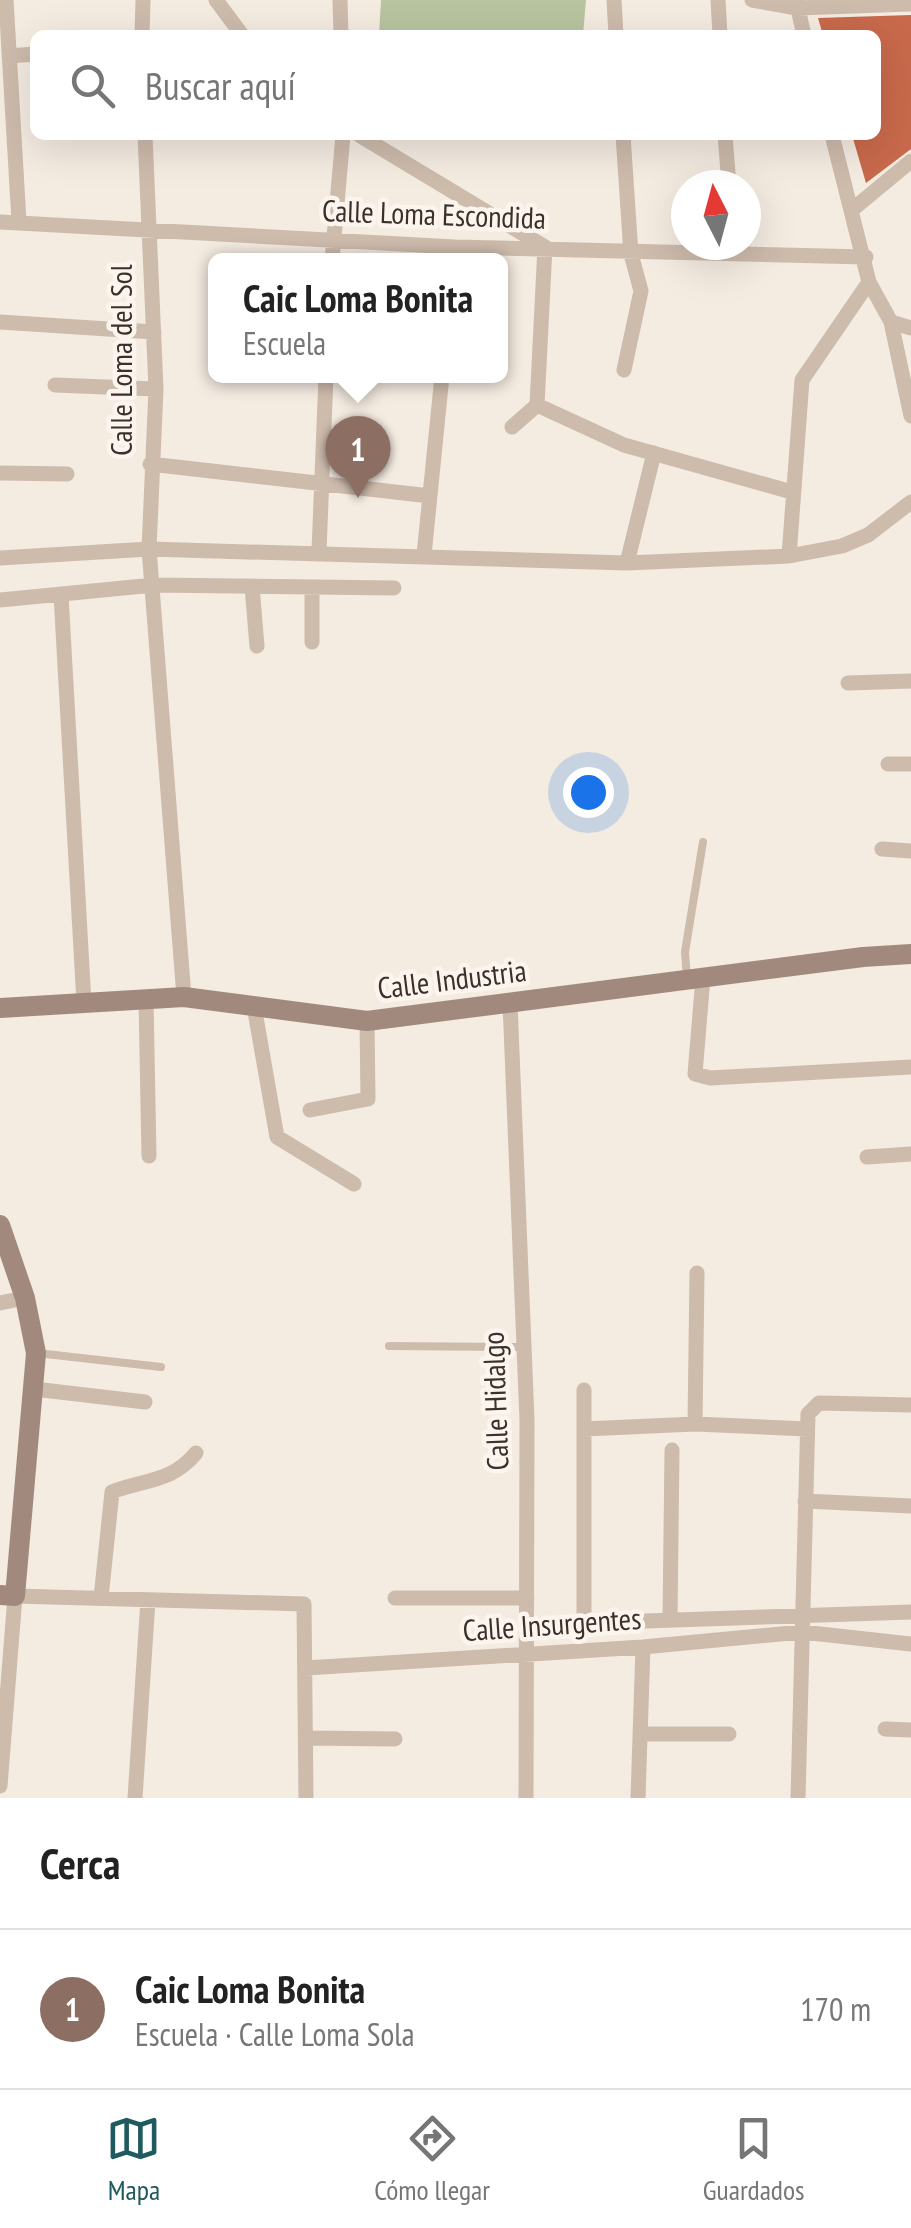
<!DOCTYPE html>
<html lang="es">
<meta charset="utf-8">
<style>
body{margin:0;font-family:"PT Sans Narrow",sans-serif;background:#f2f2f2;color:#222}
.compass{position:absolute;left:671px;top:170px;width:90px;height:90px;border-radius:50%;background:#fff;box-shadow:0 10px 40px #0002;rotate:354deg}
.you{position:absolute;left:588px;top:792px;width:35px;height:35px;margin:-25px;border:8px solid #fff;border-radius:50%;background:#1a73e8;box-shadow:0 0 0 15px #1a73e833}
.badge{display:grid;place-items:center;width:65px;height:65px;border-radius:50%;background:#1f5a5e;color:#fff;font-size:32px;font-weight:700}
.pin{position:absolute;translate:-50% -82px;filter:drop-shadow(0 2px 5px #0008)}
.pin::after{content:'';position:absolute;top:52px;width:35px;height:30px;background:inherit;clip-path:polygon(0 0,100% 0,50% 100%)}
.popup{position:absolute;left:208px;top:253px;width:300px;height:130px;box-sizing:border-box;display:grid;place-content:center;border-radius:15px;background:#fff;filter:drop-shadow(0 2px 8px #0005);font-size:32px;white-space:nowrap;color:#767676}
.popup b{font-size:38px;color:#222}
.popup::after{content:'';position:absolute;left:50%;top:100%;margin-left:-20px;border:20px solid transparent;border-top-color:#fff}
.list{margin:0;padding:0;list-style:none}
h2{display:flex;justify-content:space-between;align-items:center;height:130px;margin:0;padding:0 40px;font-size:42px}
h2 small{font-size:32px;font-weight:400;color:#767676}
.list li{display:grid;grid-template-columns:65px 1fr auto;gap:30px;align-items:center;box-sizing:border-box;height:160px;padding:0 40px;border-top:2px solid #e0e0e0}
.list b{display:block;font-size:38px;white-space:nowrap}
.list p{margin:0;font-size:32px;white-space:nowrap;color:#767676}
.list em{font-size:32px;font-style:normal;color:#767676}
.icon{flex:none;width:55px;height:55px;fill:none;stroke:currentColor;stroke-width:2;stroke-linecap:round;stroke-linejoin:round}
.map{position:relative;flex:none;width:911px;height:1798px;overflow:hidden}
.search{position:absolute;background:#fff;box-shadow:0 10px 40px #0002;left:30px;right:30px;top:30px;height:110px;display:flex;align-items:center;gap:25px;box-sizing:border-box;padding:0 35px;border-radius:15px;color:#767676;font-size:38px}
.sheet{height:290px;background:#fff}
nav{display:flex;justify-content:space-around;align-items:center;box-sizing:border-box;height:140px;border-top:2px solid #e0e0e0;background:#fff;font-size:28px;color:#767676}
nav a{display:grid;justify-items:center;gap:5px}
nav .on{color:#1f5a5e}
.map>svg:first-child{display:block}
.green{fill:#b8c4a0}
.building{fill:#c8694b}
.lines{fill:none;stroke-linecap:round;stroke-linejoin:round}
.lane{stroke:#cdbbac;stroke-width:8}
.street{stroke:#cdbbac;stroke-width:15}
.secondary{stroke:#a18a7d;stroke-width:20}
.labels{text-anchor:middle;stroke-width:9;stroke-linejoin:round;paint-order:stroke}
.street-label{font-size:30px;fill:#3b302b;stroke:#fbf5ee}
</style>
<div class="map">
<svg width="911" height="1798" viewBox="0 0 911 1798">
<rect width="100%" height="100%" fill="#f4ebe1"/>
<!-- green -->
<path class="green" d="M381 0H586L583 35H379Z"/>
<!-- building -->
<path class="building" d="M911 15V149L866 183 852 135H876V35H823L818 18Z"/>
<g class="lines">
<!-- lane -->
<path class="lane" d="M687 980 685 952 703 842
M389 1346 522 1347
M37 1353 161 1367"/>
<!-- street -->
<path class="street" d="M6 0 19 221
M216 0 242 35
M340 0 341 35
M614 0 616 35
M718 0 720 35
M752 0 797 8 911 4
M796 0 804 35
M142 35 143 0
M9 56 35 54
M145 135 156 389 149 549 184 997
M359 135 545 247 537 405
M623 135 631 254 641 291 624 370
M725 135 729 185
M832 135 869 282 891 322 911 416
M853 209 911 161
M0 222 455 247 866 257
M332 260 343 135
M0 322 154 332
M891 322 911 328
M55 385 156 389
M537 405 624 445 792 492
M512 427 537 405
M150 464 430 496
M0 473 67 474
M319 551 326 376
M424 555 442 376
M789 556 802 380 869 282
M0 558 149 549 627 563 789 556 842 546 868 535 911 502
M627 563 654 453
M252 587 257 646
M312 589V642
M61 595 84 1003
M0 600 154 585 394 588
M848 683 911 681
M888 764H911
M882 849 911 851
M703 977 695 1074 710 1078 911 1067
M146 999 149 1156
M510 1003 527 1420 526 1798
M254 1006 277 1137 354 1184
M310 1110 368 1099 367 1021
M867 1157 911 1154
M0 1303 25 1298
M34 1389 145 1402
M584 1390V1622
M695 1424 697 1273
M584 1429 695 1424 807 1429
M805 1501 911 1506
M101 1598 112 1492C145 1479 171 1483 196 1453
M395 1598H527
M670 1619 672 1450
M527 1625 911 1612
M306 1668 643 1647 802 1632 911 1644
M885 1729 911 1730
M640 1734H729
M306 1738 395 1739
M0 1786 15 1596 304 1604 306 1798
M135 1798 148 1600
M638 1798 643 1647
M798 1798 808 1414 819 1403 911 1405"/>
<!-- secondary -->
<path class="secondary" d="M0 1008 184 997 367 1021 863 957 911 954
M0 1225 25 1298 36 1353 15 1596 0 1595"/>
</g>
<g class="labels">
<!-- street labels -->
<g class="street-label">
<text transform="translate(434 215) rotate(2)" y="10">Calle Loma Escondida</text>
<text transform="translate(122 360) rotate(-90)" y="10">Calle Loma del Sol</text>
<text transform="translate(452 980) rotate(-7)" y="10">Calle Industria</text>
<text transform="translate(496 1401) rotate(-92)" y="10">Calle Hidalgo</text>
<text transform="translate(552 1625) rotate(-4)" y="10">Calle Insurgentes</text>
</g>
</g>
</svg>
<svg class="compass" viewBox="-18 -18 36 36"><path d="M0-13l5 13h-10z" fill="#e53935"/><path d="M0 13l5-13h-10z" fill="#767676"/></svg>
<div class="you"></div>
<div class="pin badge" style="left:358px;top:498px;background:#8d6e63">1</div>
<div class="popup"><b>Caic Loma Bonita</b>Escuela</div>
<div class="search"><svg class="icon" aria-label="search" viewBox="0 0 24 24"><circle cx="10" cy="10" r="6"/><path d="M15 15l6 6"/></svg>Buscar aquí</div>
</div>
<section class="sheet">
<h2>Cerca<small></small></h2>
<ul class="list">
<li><span class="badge" style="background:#8d6e63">1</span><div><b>Caic Loma Bonita</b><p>Escuela · Calle Loma Sola</p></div><em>170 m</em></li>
</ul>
</section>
<nav>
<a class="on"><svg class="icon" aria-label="map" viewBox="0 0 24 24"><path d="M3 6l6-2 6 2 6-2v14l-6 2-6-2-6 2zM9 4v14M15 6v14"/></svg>Mapa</a>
<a><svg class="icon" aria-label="directions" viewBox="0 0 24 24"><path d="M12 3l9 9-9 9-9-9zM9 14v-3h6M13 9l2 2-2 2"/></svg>Cómo llegar</a>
<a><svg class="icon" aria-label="saved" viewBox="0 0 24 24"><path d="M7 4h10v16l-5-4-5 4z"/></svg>Guardados</a>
</nav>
